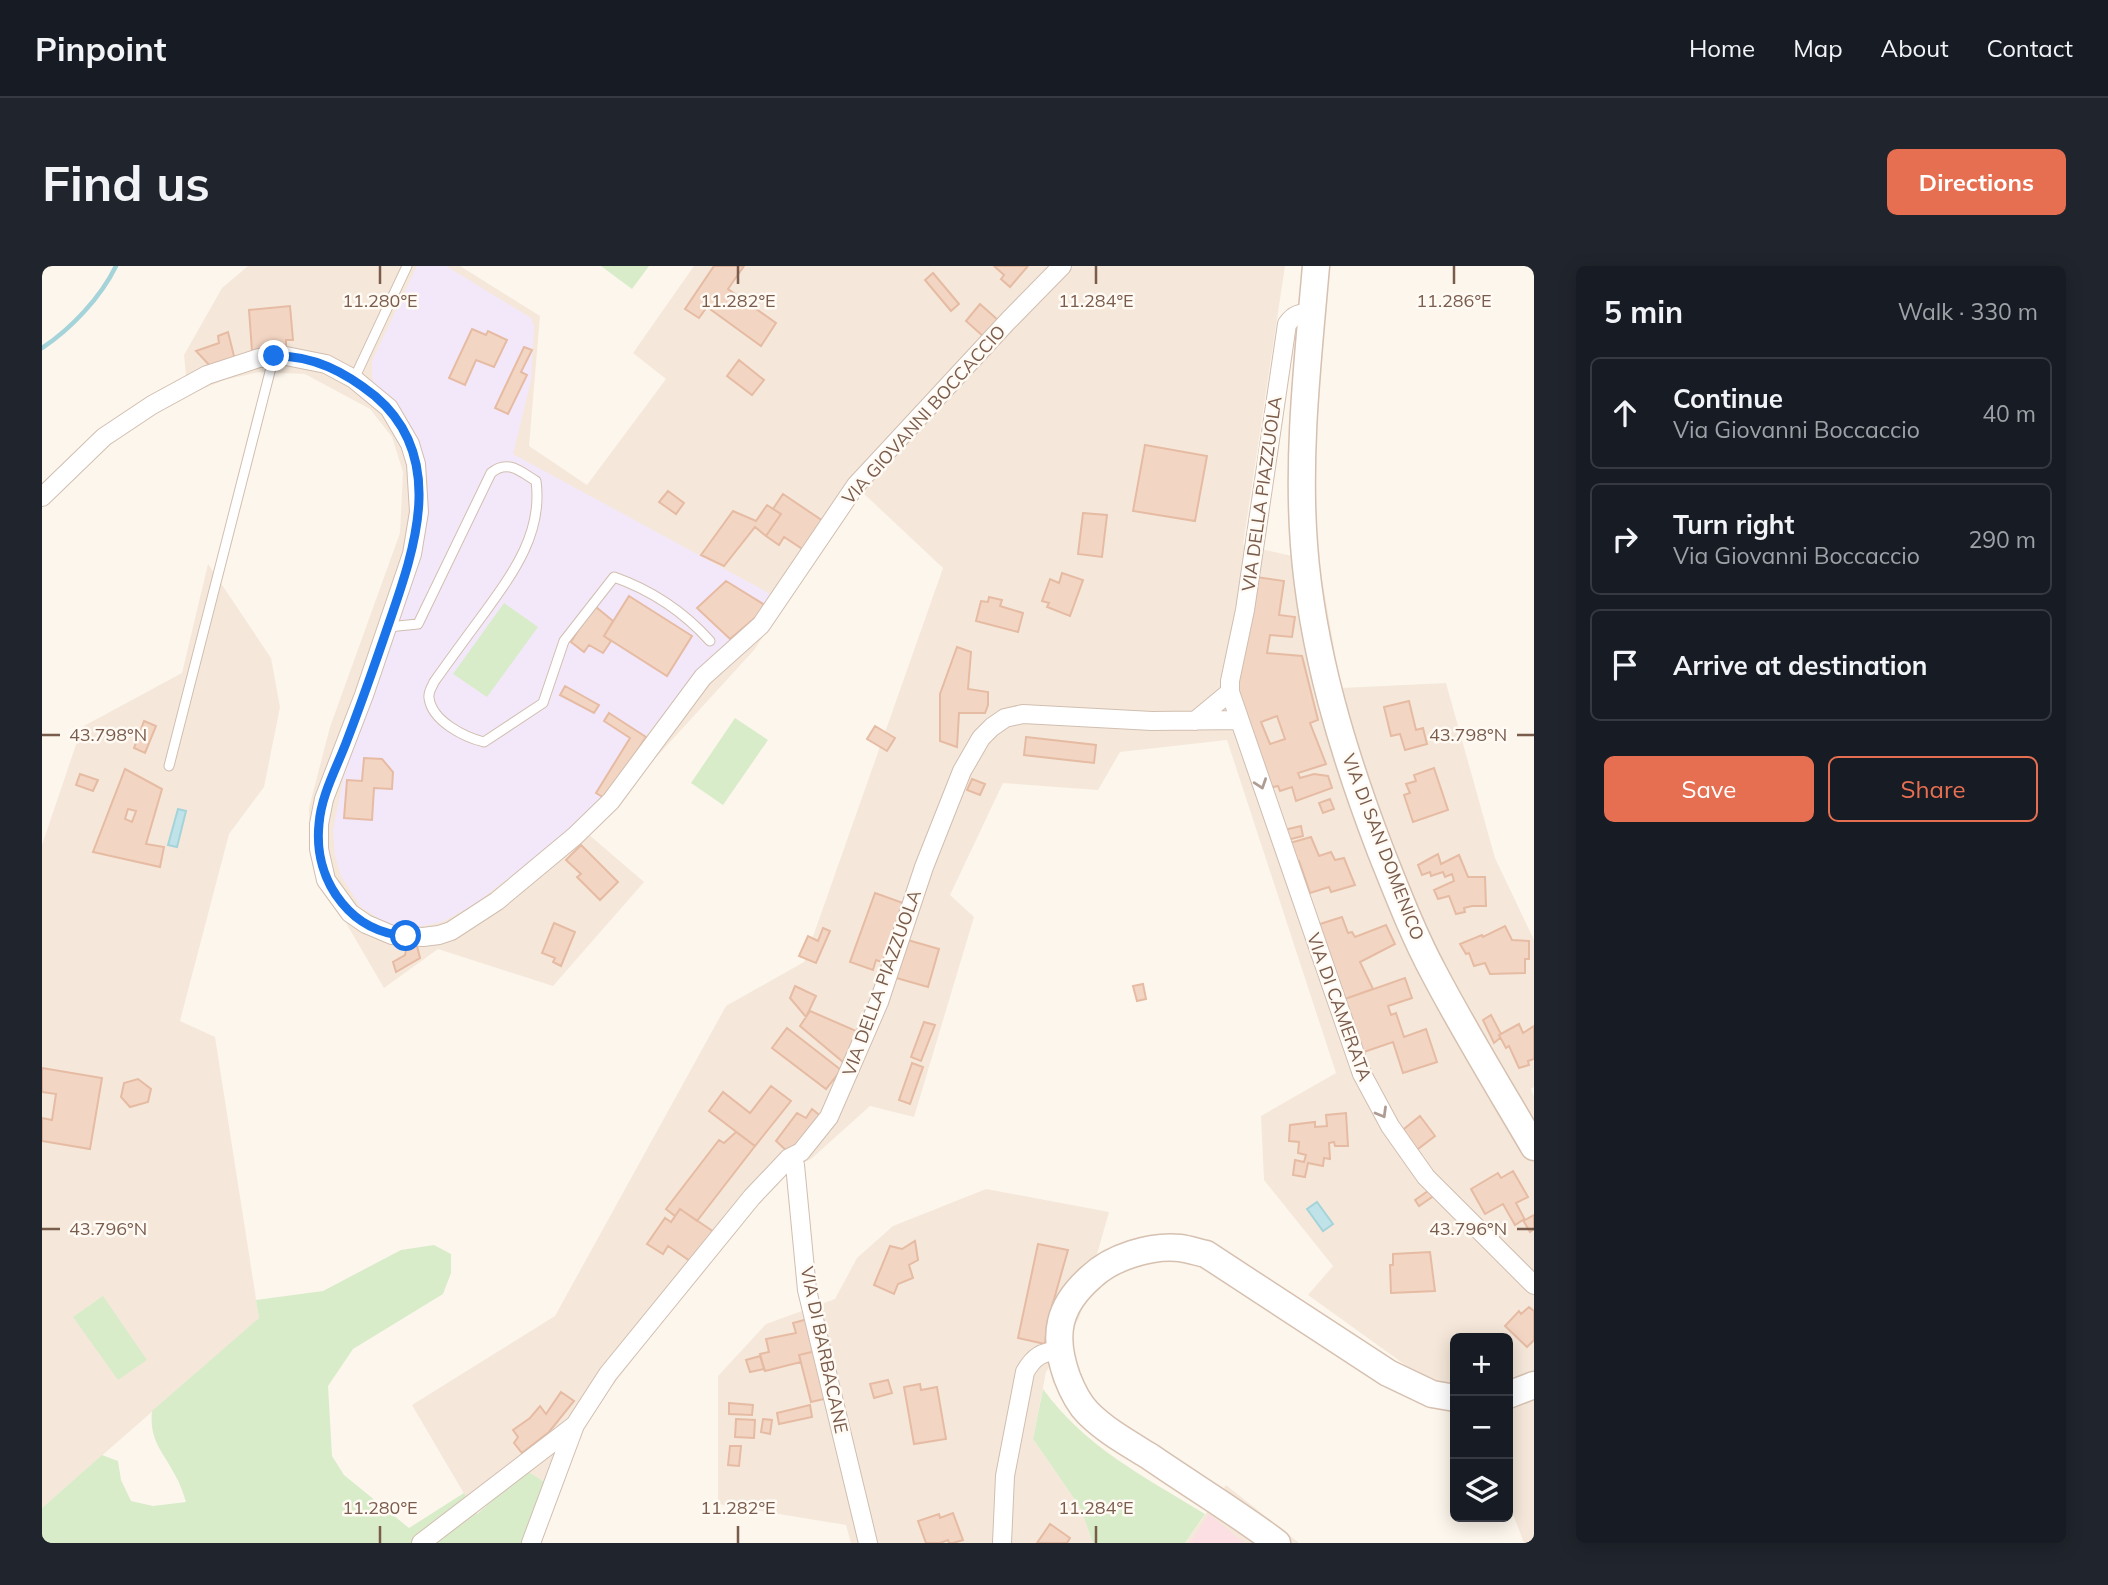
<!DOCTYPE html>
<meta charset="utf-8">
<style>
body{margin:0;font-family:Mulish,sans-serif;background:#20242c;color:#f1f3f6}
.controls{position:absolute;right:21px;bottom:21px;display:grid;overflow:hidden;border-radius:10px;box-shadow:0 4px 18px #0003}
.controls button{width:63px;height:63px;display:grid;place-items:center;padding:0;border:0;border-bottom:2px solid #363941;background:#171b24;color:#f1f3f6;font:35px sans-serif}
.stop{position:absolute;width:21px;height:21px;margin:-16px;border:5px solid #1a73e8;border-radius:50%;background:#fff}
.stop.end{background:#1a73e8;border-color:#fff;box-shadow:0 2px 7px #0008}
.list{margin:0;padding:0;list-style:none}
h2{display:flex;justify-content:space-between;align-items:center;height:91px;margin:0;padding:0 28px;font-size:30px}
h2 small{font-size:23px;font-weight:400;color:#9ea1a6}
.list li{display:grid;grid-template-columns:46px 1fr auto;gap:21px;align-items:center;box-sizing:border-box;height:112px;margin:0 14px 14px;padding:0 14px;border:2px solid #363941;border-radius:10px}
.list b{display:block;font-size:26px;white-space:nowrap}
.list p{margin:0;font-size:23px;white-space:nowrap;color:#9ea1a6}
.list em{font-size:23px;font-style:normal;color:#9ea1a6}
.actions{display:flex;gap:14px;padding:21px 28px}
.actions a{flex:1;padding:16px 0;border:2px solid #e76f51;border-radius:10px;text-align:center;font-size:24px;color:#e76f51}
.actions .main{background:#e76f51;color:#fff}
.icon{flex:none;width:38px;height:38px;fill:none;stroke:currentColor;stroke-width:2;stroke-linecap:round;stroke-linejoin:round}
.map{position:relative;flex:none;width:1492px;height:1277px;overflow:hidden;border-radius:10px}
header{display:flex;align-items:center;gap:42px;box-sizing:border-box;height:98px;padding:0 35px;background:#171b24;border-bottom:2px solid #363941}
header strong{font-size:33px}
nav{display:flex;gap:38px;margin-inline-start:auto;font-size:24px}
.intro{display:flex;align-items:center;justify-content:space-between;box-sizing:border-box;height:168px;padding:0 42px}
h1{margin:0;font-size:49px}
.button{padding:18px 32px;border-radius:10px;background:#e76f51;color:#fff;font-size:24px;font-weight:700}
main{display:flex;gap:42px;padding:0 42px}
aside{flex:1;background:#171b24;border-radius:10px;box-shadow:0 4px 18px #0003}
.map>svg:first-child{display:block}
.residential{fill:#f5e8da}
.education{fill:#f3e8fa}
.medical{fill:#fbdfe3}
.green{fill:#d8ecc9}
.water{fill:#bfe3e8;stroke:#a5d3da;stroke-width:2}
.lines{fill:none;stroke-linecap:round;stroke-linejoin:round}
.stream{stroke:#a5d3da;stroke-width:4.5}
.building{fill:#f3d5c3;stroke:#e6bba3;stroke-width:2;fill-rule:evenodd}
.lane-casing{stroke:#d1beb0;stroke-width:11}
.street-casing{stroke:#d1beb0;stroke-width:20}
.secondary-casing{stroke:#d6c0b0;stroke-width:29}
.lane{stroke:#fff;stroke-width:9}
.street{stroke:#fff;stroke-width:18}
.secondary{stroke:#fff;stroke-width:26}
.oneway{stroke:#af9d94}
.route{stroke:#1a73e8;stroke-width:9}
.ticks{fill:none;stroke:#7a5c4d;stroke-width:2.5}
.labels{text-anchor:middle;stroke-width:5;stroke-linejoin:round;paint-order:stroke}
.street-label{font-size:18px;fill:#7a5c4d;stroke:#fffaf3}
.ticks-label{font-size:18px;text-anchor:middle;fill:#7a5c4d;stroke:#fffaf3;stroke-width:5;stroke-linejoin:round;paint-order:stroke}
</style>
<header>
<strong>Pinpoint</strong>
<nav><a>Home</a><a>Map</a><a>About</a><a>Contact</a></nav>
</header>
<div class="intro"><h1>Find us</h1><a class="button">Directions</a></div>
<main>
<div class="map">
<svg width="1492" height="1277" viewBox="0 0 1492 1277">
<rect width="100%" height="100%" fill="#fdf6ec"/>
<!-- residential -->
<path class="residential" d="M206 0H418L498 50 487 180 545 219 624 113 591 87 652 0H1243L1201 279 1277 296 1299 422 1404 417 1453 592 1492 674V821L1489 823 1492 831V1277H1482L1466 1235V1072H1413V1142L1373 1106 1266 1029 1291 1000 1222 914 1219 850 1294 807 1185 474 1078 486 1056 524 961 517 908 629 932 651 872 851 828 840 769 893 733 912 549 1147 514 1223 485 1205 434 1248 370 1139 513 1050 684 740 762 696 901 302 820 226 712 384 545 567 602 616 511 720 396 683 342 722 300 650 282 625 269 591 267 542 288 461 358 267 361 206 350 171 328 143 263 108 217 106 182 114 146 129 142 89 180 22Z
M166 298 229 392 238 441 222 521 187 568 138 755 173 771 217 1052 0 1242V579L40 461 140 407Z
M944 923 1067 946 1037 1052 1004 1106 991 1173 1038 1241 1051 1277H809L804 1259 676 1238V1110L724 1058 793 1033 815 992 851 960Z
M1184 1219 1257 1277H1143Z"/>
<!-- education -->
<path class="education" d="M375 0H404L489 52 492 61 489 114 471 188 734 331 726 341 657 403 604 470 564 533 540 555 433 638 400 656 366 663 344 657 319 641 299 610 293 589 291 564 304 500 384 254 386 217 377 174 363 149 332 121 330 110V95Z"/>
<!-- medical -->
<path class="medical" d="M1167 1248 1202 1277H1148Z"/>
<!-- green -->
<path class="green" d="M559 0H607L590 23Z
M462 337 496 361 445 431 411 408Z
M693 452 726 474 681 539 649 517Z
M392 979 409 988V1007L401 1028 311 1083 286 1120 290 1190 302 1209 367 1262 422 1227 435 1248 485 1205 514 1223 489 1277H0V1242L60 1189 76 1195 79 1214 89 1235 111 1240 144 1236C141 1227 138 1217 133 1209 121 1185 107 1175 110 1145L217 1052 214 1034 281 1025 359 984Z
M61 1030 105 1094 76 1114 31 1051Z
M1001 1123C1044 1182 1103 1211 1163 1248L1143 1277H1051L1038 1241 991 1173Z"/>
<!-- water -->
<path class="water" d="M136 543 144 545 135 581 126 579Z
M1275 936 1291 958 1281 965 1265 943Z"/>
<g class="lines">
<!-- stream -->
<path class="stream" d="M0 82C29 63 59 31 74 0"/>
</g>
<!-- building -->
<path class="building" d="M672 0H702L686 23 734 57 719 80 665 41 657 52 643 43Z
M952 0H986L968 21 959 13 962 9Z
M891 7 917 38 909 45 883 14Z
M938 38 956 54 942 71 924 55Z
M248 40 251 74H244V82L210 85 207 44Z
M430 63 444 69 446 65 465 74 452 101 434 94 423 119 407 112Z
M186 66 193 94 170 102 154 85 177 77 176 70Z
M482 81 490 84 479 106 485 109 466 148 453 142Z
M697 94 722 114 710 129 685 110Z
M1103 179 1165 190 1153 255 1091 245Z
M626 225 642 237 634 248 617 236Z
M741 228 781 255 762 284 742 271 737 279 724 270 739 248 731 243Z
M725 239 739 248 724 270 713 261 682 300 659 289 691 245 714 255Z
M1041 247 1065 249 1060 291 1036 288Z
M1020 307 1041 314 1028 350 1005 341 1007 337 1000 335 1008 313 1017 317Z
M1214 311 1242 315 1237 349 1253 351 1250 371 1228 369 1225 387 1260 390 1276 454 1268 457 1284 498 1256 507 1258 512 1272 508 1286 510 1290 522 1254 535 1250 521 1238 525 1236 520 1227 522 1194 427ZM1235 450 1243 473 1228 478 1219 456Z
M684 315 726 341 688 373 655 342Z
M587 330 650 370 625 410 562 370Z
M947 331 960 334 958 340 981 347 976 366 934 355 939 335 946 336Z
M554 341 571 355 562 370 569 375 561 387 547 379 542 386 529 376 542 354Z
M915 381 929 386 926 423 946 426V439L943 447H917L915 481 898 475V428Z
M523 420 557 439 552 447 518 429Z
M1367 435 1374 464 1381 462 1385 478 1363 484 1358 468 1349 470 1342 441Z
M567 447 604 471 564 533 554 527 588 472 562 455Z
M102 455 114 460 103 487 92 482Z
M833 460 853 472 845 485 825 473Z
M984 471 1054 479 1052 497 982 489Z
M322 492 340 493 351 506 350 523 332 522 330 554 302 552 305 514 320 515Z
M1392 502 1406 544 1371 556 1362 529 1368 527 1364 518 1374 515 1372 509Z
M83 503 120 523 104 578 122 581 118 601 51 586ZM86 543 94 545 90 556 83 553Z
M38 508 56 514 51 525 34 519Z
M930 513 943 518 938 529 925 524Z
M1288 533 1292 543 1281 547 1277 537Z
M1259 560 1261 570 1245 574 1242 564Z
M1269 571 1277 590 1289 586 1293 594 1302 592 1313 619 1289 626 1287 621 1268 627 1257 595 1254 596 1248 577Z
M539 579 576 616 558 634 535 611 539 608 524 594Z
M1396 588 1399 598 1417 589 1426 611H1443L1444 640H1430L1422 642 1423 646 1414 648 1407 630 1396 633 1392 624 1412 615 1410 608 1403 611 1401 606 1389 610 1388 606 1380 609 1376 599Z
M833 627 864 638 843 697 834 694 831 704 808 696Z
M1300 651 1306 667 1310 666 1313 671 1344 659 1353 678 1318 696 1331 723 1300 734 1275 659Z
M512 657 533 666 519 700 511 696 513 692 500 687Z
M1463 660 1470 674 1487 675V693H1483V707L1448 708 1443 697 1432 700 1427 687 1424 688 1418 678 1440 669 1441 671Z
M781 662 788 665 774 697 757 690 766 670 776 675Z
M862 673 897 683 886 721 851 711Z
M365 679 375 680 378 692 354 706 351 696 363 689Z
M1363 712 1370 732 1346 740 1349 749 1354 747 1362 771 1384 763 1395 796 1361 807 1351 776 1319 787 1300 734Z
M1101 718 1104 733 1095 735 1091 720Z
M753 720 774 730 764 751 748 732Z
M768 745 821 768 807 801 758 760Z
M1449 749 1459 768 1457 769 1458 772 1452 777 1441 754Z
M882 756 893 759 879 795 869 791Z
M1477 758 1481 767 1492 760V793L1486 795 1487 799 1477 802 1467 780 1464 782 1457 769Z
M745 762 799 804 784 823 730 782Z
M870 797 881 801 868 838 857 834Z
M0 802 60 812 48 883 0 875V852L10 854 14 828 0 826Z
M96 813 109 823 106 836 88 841 79 831 82 817Z
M729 820 749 835 713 880 667 845 681 826 708 847Z
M770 843 780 851 747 887 734 875 755 847 764 852Z
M1304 847 1306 880H1293L1292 876 1287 877 1288 893 1282 892 1281 900 1266 897 1263 911 1251 909 1253 894 1262 896 1264 889 1256 887 1257 876 1247 875 1248 859 1273 856V861L1285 860 1284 849Z
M1378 850 1393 870 1372 886 1357 867Z
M694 866 713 880 655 955 638 943 633 950 624 943 677 874 682 877Z
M1471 905 1486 931 1474 937 1483 954 1492 949V963L1488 966 1481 954 1473 959 1461 938 1443 948 1429 923 1456 907 1459 912Z
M1389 923 1393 929 1377 940 1373 934Z
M638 943 672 966 651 997 626 980 621 988 605 978 623 952 629 956Z
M873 975 876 994 867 999 871 1012 856 1018 852 1028 832 1019 848 980 860 983Z
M996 978 1026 984 1005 1058 1003 1078 976 1072Z
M1388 986 1393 1025 1349 1027 1348 999H1351V988Z
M1487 1041 1492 1045V1074L1485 1081 1463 1060 1477 1045 1479 1048Z
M766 1053 774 1085 757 1089 759 1096 723 1105 718 1088 727 1086 724 1073 754 1067 751 1057Z
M774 1085 786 1132 769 1136 757 1089Z
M718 1090 722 1103 708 1106 704 1094Z
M846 1114 850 1127 832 1132 828 1118Z
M878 1118 879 1124 895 1121 904 1173 872 1178 862 1121Z
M519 1126 532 1135 507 1166 480 1187 472 1177 476 1171 471 1164 488 1152 498 1140 504 1148Z
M687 1137 711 1139 710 1149 687 1148Z
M768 1139 770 1151 737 1158 735 1147Z
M694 1153 713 1154 712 1172 693 1171Z
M721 1153 730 1154 728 1168 719 1166Z
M688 1180H699L697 1200 686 1199Z
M911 1247 921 1274 911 1277H907L906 1274 898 1277H884L876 1255 897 1248 898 1252Z
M1008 1258 1028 1272 1025 1277H995Z"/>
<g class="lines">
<!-- lane casing -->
<g class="lane-casing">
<path id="lane" d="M312 113 365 0
M346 361 376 358 449 207C465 193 478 205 494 215 501 266 472 306 443 346 426 369 409 392 392 416 390 421 386 426 387 432 390 455 422 471 442 476L501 437 522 375 572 311C609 324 641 345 668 375
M127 500 232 90"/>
</g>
<!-- street casing -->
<g class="street-casing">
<path id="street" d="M1270 47C1258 47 1252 48 1245 58L1203 344 1188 415V426L1320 808 1348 860 1384 911 1492 1019
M0 231 62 171 110 139 165 109 217 92 244 90 284 98 312 113 347 142 368 178 374 198 377 246 370 288 322 429 282 533 277 558V583L284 614 308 647 324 658 350 669 381 671 397 669 409 665 455 635 533 570 569 535 661 411 719 359 814 219 966 55 1020 0
M1153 455 1188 426
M747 892 753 899 765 1024 826 1277
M379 1277 533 1159 566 1108 710 931 747 892 759 886 787 851 837 736 882 601 920 505 939 472 950 461 963 452 981 448 1110 455 1197 454
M489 1277 533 1159
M960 1277 963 1210 983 1106C992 1090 1000 1086 1018 1084"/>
</g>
<!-- secondary casing -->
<g class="secondary-casing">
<path id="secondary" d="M1274 0C1266 93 1255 186 1262 279 1270 385 1301 487 1339 586 1355 626 1371 668 1392 707 1423 766 1458 823 1492 881
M1466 1129 1492 1119
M1235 1277C1194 1246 1149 1219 1107 1190 1086 1177 1064 1165 1046 1147 1036 1137 1030 1124 1025 1111 1010 1069 1016 1040 1049 1011 1070 991 1109 979 1138 982 1146 983 1155 986 1164 988L1346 1107 1390 1128 1413 1132"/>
</g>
<!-- lane -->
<use href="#lane" class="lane"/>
<!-- street -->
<use href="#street" class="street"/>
<!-- secondary -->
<use href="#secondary" class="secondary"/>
</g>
<!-- one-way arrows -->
<defs><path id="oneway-chevron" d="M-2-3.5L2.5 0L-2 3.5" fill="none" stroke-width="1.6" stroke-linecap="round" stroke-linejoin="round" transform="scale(1.75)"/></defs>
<g class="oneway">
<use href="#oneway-chevron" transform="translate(1219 518) rotate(71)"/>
<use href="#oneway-chevron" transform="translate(1340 847) rotate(60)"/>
</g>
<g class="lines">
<!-- route -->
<path class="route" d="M232 90C271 89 303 106 333 130 405 191 373 282 347 357 333 398 319 438 304 477 294 503 279 530 277 558 274 587 282 615 300 637 317 658 339 668 364 670"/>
</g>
<!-- ticks -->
<path class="ticks" d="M338 0V18M696 0V18M1054 0V18M1412 0V18M0 469H18M1475 469H1492M0 963H18M1475 963H1492M338 1260V1277M696 1260V1277M1054 1260V1277"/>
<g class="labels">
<!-- street labels -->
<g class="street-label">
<text transform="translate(882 149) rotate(-48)" y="6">VIA GIOVANNI BOCCACCIO</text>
<text transform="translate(1220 228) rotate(-82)" y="6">VIA DELLA PIAZZUOLA</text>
<text transform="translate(1341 581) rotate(69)" y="6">VIA DI SAN DOMENICO</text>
<text transform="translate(840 717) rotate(-70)" y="6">VIA DELLA PIAZZUOLA</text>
<text transform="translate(1297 741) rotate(70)" y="6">VIA DI CAMERATA</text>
<text transform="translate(782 1084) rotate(78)" y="6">VIA DI BARBACANE</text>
</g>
</g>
<g class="ticks-label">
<text x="338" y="41">11.280°E</text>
<text x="696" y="41">11.282°E</text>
<text x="1054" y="41">11.284°E</text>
<text x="1412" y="41">11.286°E</text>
<text x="66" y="475">43.798°N</text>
<text x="1426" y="475">43.798°N</text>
<text x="66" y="969">43.796°N</text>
<text x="1426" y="969">43.796°N</text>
<text x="338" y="1248">11.280°E</text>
<text x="696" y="1248">11.282°E</text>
<text x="1054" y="1248">11.284°E</text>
</g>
</svg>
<div class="controls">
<button>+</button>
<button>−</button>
<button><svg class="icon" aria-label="layers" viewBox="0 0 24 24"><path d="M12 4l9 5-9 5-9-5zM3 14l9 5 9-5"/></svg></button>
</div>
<div class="stop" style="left:364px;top:670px"></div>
<div class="stop end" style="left:232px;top:90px"></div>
</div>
<aside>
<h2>5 min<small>Walk · 330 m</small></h2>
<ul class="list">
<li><svg class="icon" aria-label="ahead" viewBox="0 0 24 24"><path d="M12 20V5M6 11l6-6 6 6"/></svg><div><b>Continue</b><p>Via Giovanni Boccaccio</p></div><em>40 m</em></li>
<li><svg class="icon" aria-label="right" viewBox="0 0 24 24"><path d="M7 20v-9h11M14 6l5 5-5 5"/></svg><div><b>Turn right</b><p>Via Giovanni Boccaccio</p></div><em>290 m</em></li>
<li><svg class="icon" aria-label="arrive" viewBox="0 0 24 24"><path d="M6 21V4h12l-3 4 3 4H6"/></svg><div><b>Arrive at destination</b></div></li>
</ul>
<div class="actions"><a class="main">Save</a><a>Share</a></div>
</aside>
</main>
